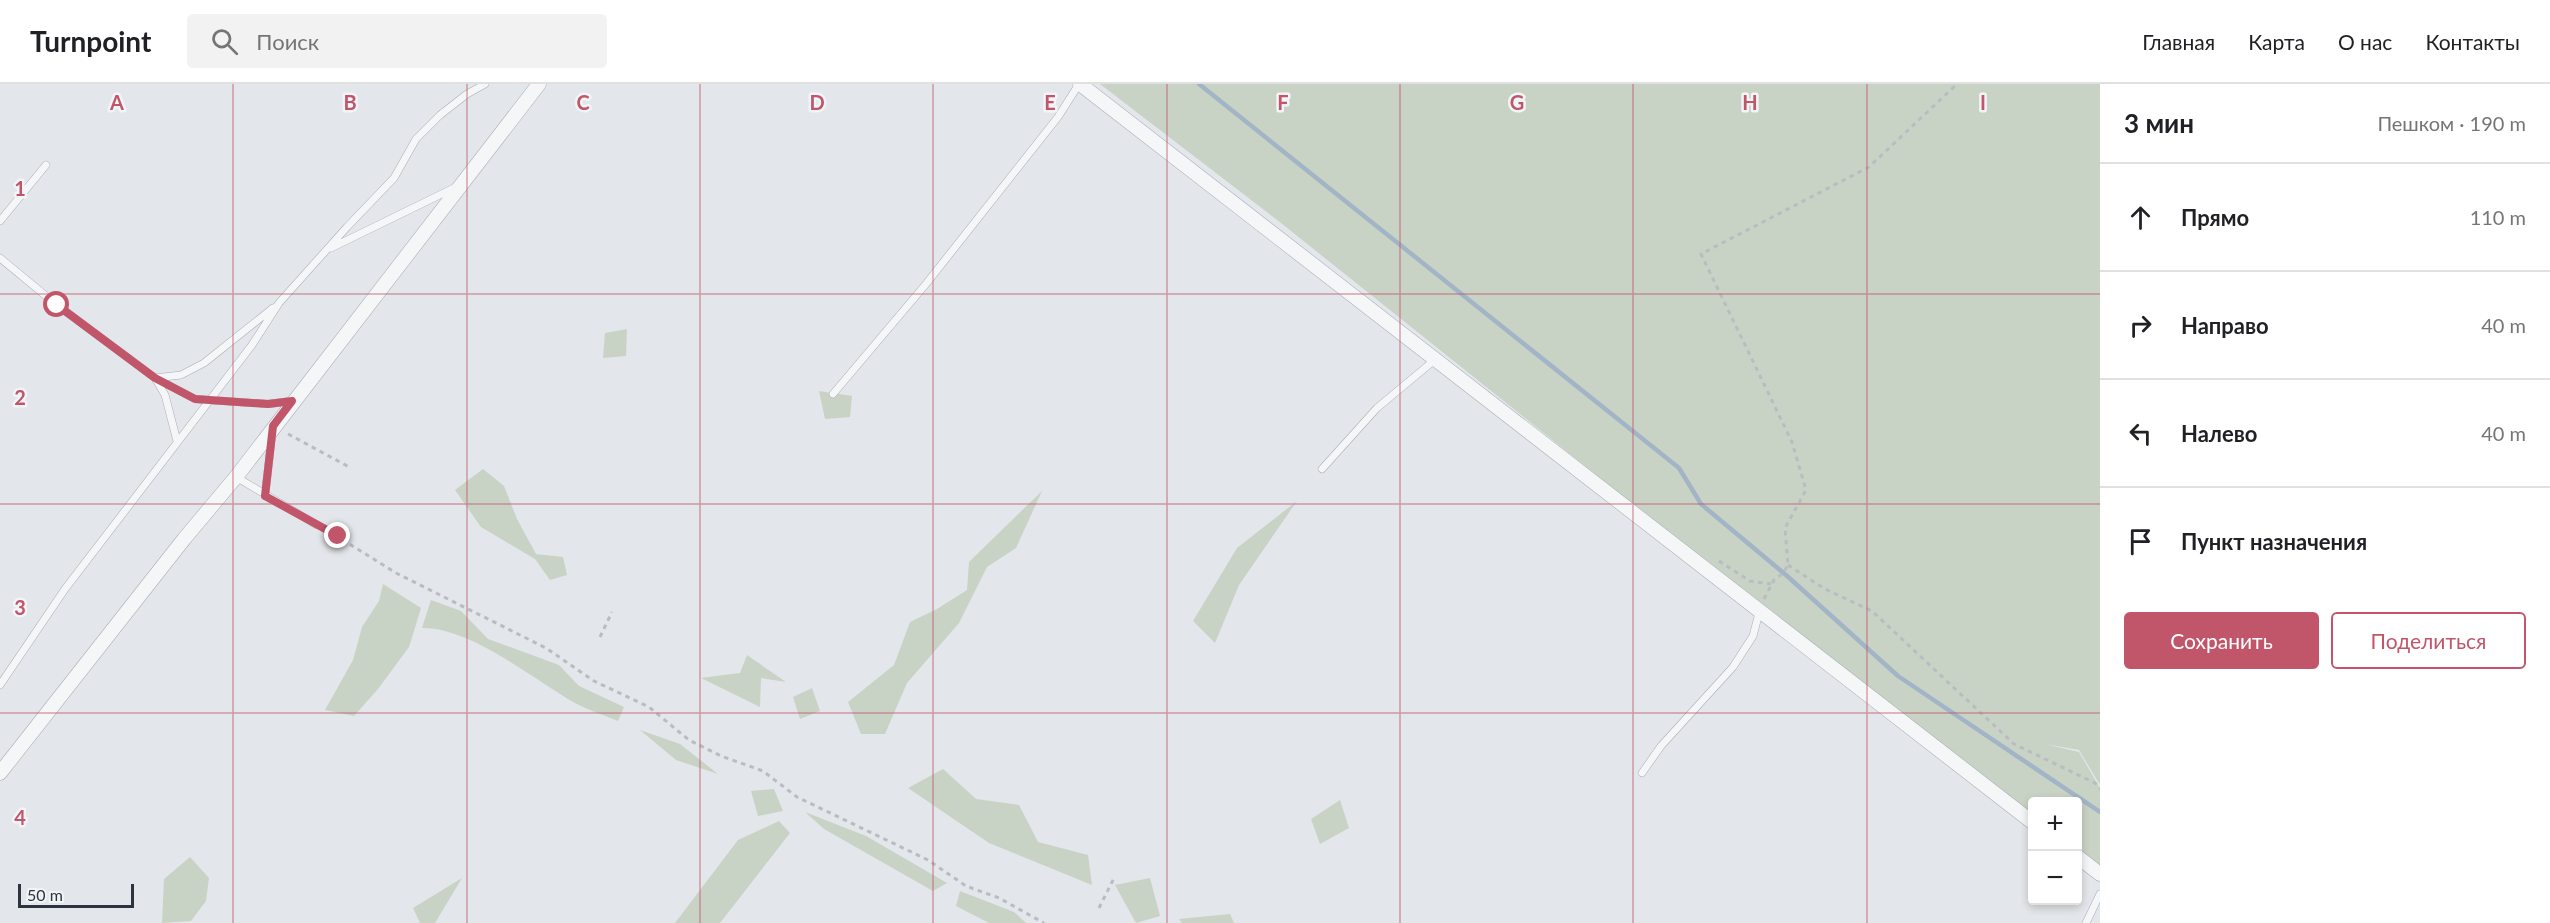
<!DOCTYPE html>
<html lang="ru">
<meta charset="utf-8">
<style>
body{margin:0;font-family:Lato,sans-serif;background:#f2f2f2;color:#202124}
.controls{position:absolute;right:18px;bottom:18px;display:grid;overflow:hidden;border-radius:6px;box-shadow:0 3px 9px #0003}
.controls button{width:54px;height:54px;display:grid;place-items:center;padding:0;border:0;border-bottom:2px solid #e0e0e0;background:#fff;color:#202124;font:30px sans-serif}
.scale{position:absolute;left:18px;bottom:15px;width:116px;box-sizing:border-box;padding-left:6px;border:3px solid #2c3440;border-top:0;font-size:16px;line-height:21px;white-space:nowrap;color:#2c3440;-webkit-text-stroke:4px #f2f5f7;paint-order:stroke}
.stop{position:absolute;width:18px;height:18px;margin:-14px;border:4px solid #c1556a;border-radius:50%;background:#fff}
.stop.end{background:#c1556a;border-color:#fff;box-shadow:0 2px 6px #0008}
.list{margin:0;padding:0;list-style:none}
h2{display:flex;justify-content:space-between;align-items:center;height:78px;margin:0;padding:0 24px;font-size:26px}
h2 small{font-size:20px;font-weight:400;color:#757577}
.list li{display:grid;grid-template-columns:39px 1fr auto;gap:18px;align-items:center;box-sizing:border-box;height:108px;padding:0 24px;border-top:2px solid #e0e0e0}
.list b{display:block;font-size:22px;white-space:nowrap}
.list em{font-size:20px;font-style:normal;color:#757577}
.actions{display:flex;gap:12px;padding:18px 24px}
.actions a{flex:1;padding:14px 0;border:2px solid #c1556a;border-radius:6px;text-align:center;font-size:21px;color:#c1556a}
.actions .main{background:#c1556a;color:#fff}
.icon{flex:none;width:33px;height:33px;fill:none;stroke:currentColor;stroke-width:2;stroke-linecap:round;stroke-linejoin:round}
.map{position:relative;flex:none;width:2100px;height:839px;overflow:hidden}
header{display:flex;align-items:center;gap:36px;box-sizing:border-box;height:84px;padding:0 30px;background:#fff;border-bottom:2px solid #e0e0e0}
header strong{font-size:28px}
nav{display:flex;gap:33px;margin-inline-start:auto;font-size:21px}
.search{width:420px;height:54px;background:#f2f2f2;display:flex;align-items:center;gap:15px;box-sizing:border-box;padding:0 21px;border-radius:6px;color:#757577;font-size:22px}
main{display:flex}
aside{flex:1;background:#fff}
.map>svg:first-child{display:block}
.green{fill:#c9d3c5}
.lines{fill:none;stroke-linecap:round;stroke-linejoin:round}
.stream{stroke:#a2b5c6;stroke-width:4.5}
.lane-casing{stroke:#a8adb4;stroke-width:8}
.street-casing{stroke:#a8adb4;stroke-width:15}
.path{stroke:#b9bcc1;stroke-width:3;stroke-dasharray:4.5 4.5;stroke-linecap:butt}
.lane{stroke:#f5f6f8;stroke-width:7}
.street{stroke:#f5f6f8;stroke-width:14}
.route{stroke:#c1556a;stroke-width:8}
.grid{fill:none;stroke:#c1556a;stroke-width:1.5;stroke-opacity:0.55}
.grid-label{font-size:20px;text-anchor:middle;font-weight:bold;fill:#c1556a;stroke:#f2f5f7;stroke-width:5;stroke-linejoin:round;paint-order:stroke}
</style>
<header>
<strong>Turnpoint</strong>
<div class="search"><svg class="icon" aria-label="search" viewBox="0 0 24 24"><circle cx="10" cy="10" r="6"/><path d="M15 15l6 6"/></svg>Поиск</div>
<nav><a>Главная</a><a>Карта</a><a>О нас</a><a>Контакты</a></nav>
</header>
<main>
<div class="map">
<svg width="2100" height="839" viewBox="0 0 2100 839">
<rect width="100%" height="100%" fill="#e3e6ea"/>
<!-- green -->
<path class="green" d="M1100 0H2100V701L2079 666 2045 660 2079 668 2100 704V784L2078 767V718H2032V732L1645 430 1281 139Z
M627 245 626 272 603 274 605 249Z
M819 307 852 312 850 333 825 335Z
M483 385 504 402 517 435 536 470 563 473 567 491 550 496 535 475 481 443 455 406Z
M1042 407 1016 464 987 483 959 539 907 599 885 650H861L848 618 894 581 910 538 937 525 967 506 969 478Z
M1297 417 1239 501 1215 559 1193 537 1237 464Z
M383 500 421 524 409 563 378 605 354 632 325 626 353 576 362 543 379 517Z
M431 516 461 527 488 555 559 581 579 602 624 623 618 637C604 631 588 626 575 619 533 595 470 543 422 544Z
M747 571 786 598 761 594 760 623 701 594 740 589Z
M812 604 820 627 800 635 793 613Z
M640 646 680 660 718 690 676 676Z
M943 685 976 715 1019 721 1038 758 1088 771 1092 801 989 759 908 704Z
M774 705 783 727 758 732 751 707Z
M1340 716 1349 744 1320 760 1311 735Z
M805 728 866 752 947 799 933 807 824 745Z
M779 737 790 749 720 839H675L738 756Z
M190 773 209 794 206 817 191 837 162 839 164 795Z
M462 794 435 839H420L413 824Z
M1150 794 1160 832 1136 839 1115 801Z
M960 807 1014 828 1026 839H989L956 822Z
M1230 830 1234 839H1182L1179 835Z"/>
<g class="lines">
<!-- stream -->
<path class="stream" d="M1199 0 1679 384 1701 420 1786 491 1898 592 2100 728"/>
<!-- lane casing -->
<g class="lane-casing">
<path id="lane" d="M0 137 46 81
M331 164 456 103
M0 174 57 221 155 294 195 315 268 320 292 317
M833 310 926 200 1058 33 1079 0
M177 357 165 311 155 294 181 291 204 279 273 224
M1322 385 1377 324 1437 274
M236 393 317 441
M265 412 272 350
M0 601 65 505 252 261 279 219 347 143 394 94 416 55 440 31 467 10 485 0
M1642 689 1661 662 1733 583 1753 552 1759 529
M2086 839 2100 810"/>
</g>
<!-- street casing -->
<g class="street-casing">
<path id="street" d="M1080 0C1399 245 1714 494 2032 738
M0 689 184 455 236 393 539 0
M2078 773 2100 790"/>
</g>
<!-- path -->
<path class="path" d="M288 350 351 384
M327 446 396 489 546 564 594 597 649 623 689 656 721 672 763 687 797 713 928 776 966 802 999 814 1044 839
M1719 477 1750 497 1771 500
M1788 481 1825 505 1872 527 2014 660 2095 699 2100 705
M1764 515 1774 496 1783 489 1788 481 1785 444 1806 406 1792 358 1701 170 1869 83 1957 0
M600 553 612 528
M1099 824 1115 792"/>
<!-- lane -->
<use href="#lane" class="lane"/>
<!-- street -->
<use href="#street" class="street"/>
</g>
<g class="lines">
<!-- route -->
<path class="route" d="M57 221 155 294 195 315 268 320 292 317 273 342 265 412 338 452"/>
</g>
<!-- grid -->
<path class="grid" d="M233 0V839M467 0V839M700 0V839M933 0V839M1167 0V839M1400 0V839M1633 0V839M1867 0V839M0 210H2100M0 420H2100M0 629H2100"/>
<g class="grid-label">
<text x="117" y="26">A</text>
<text x="350" y="26">B</text>
<text x="583" y="26">C</text>
<text x="817" y="26">D</text>
<text x="1050" y="26">E</text>
<text x="1283" y="26">F</text>
<text x="1517" y="26">G</text>
<text x="1750" y="26">H</text>
<text x="1983" y="26">I</text>
<text x="20" y="112">1</text>
<text x="20" y="321">2</text>
<text x="20" y="531">3</text>
<text x="20" y="741">4</text>
</g>
</svg>
<div class="controls">
<button>+</button>
<button>−</button>
</div>
<div class="scale">50 m</div>
<div class="stop" style="left:57px;top:221px"></div>
<div class="stop end" style="left:338px;top:452px"></div>
</div>
<aside>
<h2>3 мин<small>Пешком · 190 m</small></h2>
<ul class="list">
<li><svg class="icon" aria-label="ahead" viewBox="0 0 24 24"><path d="M12 20V5M6 11l6-6 6 6"/></svg><div><b>Прямо</b></div><em>110 m</em></li>
<li><svg class="icon" aria-label="right" viewBox="0 0 24 24"><path d="M7 20v-9h11M14 6l5 5-5 5"/></svg><div><b>Направо</b></div><em>40 m</em></li>
<li><svg class="icon" aria-label="left" viewBox="0 0 24 24"><path d="M17 20v-9H6M10 6l-5 5 5 5"/></svg><div><b>Налево</b></div><em>40 m</em></li>
<li><svg class="icon" aria-label="arrive" viewBox="0 0 24 24"><path d="M6 21V4h12l-3 4 3 4H6"/></svg><div><b>Пункт назначения</b></div></li>
</ul>
<div class="actions"><a class="main">Сохранить</a><a>Поделиться</a></div>
</aside>
</main>
